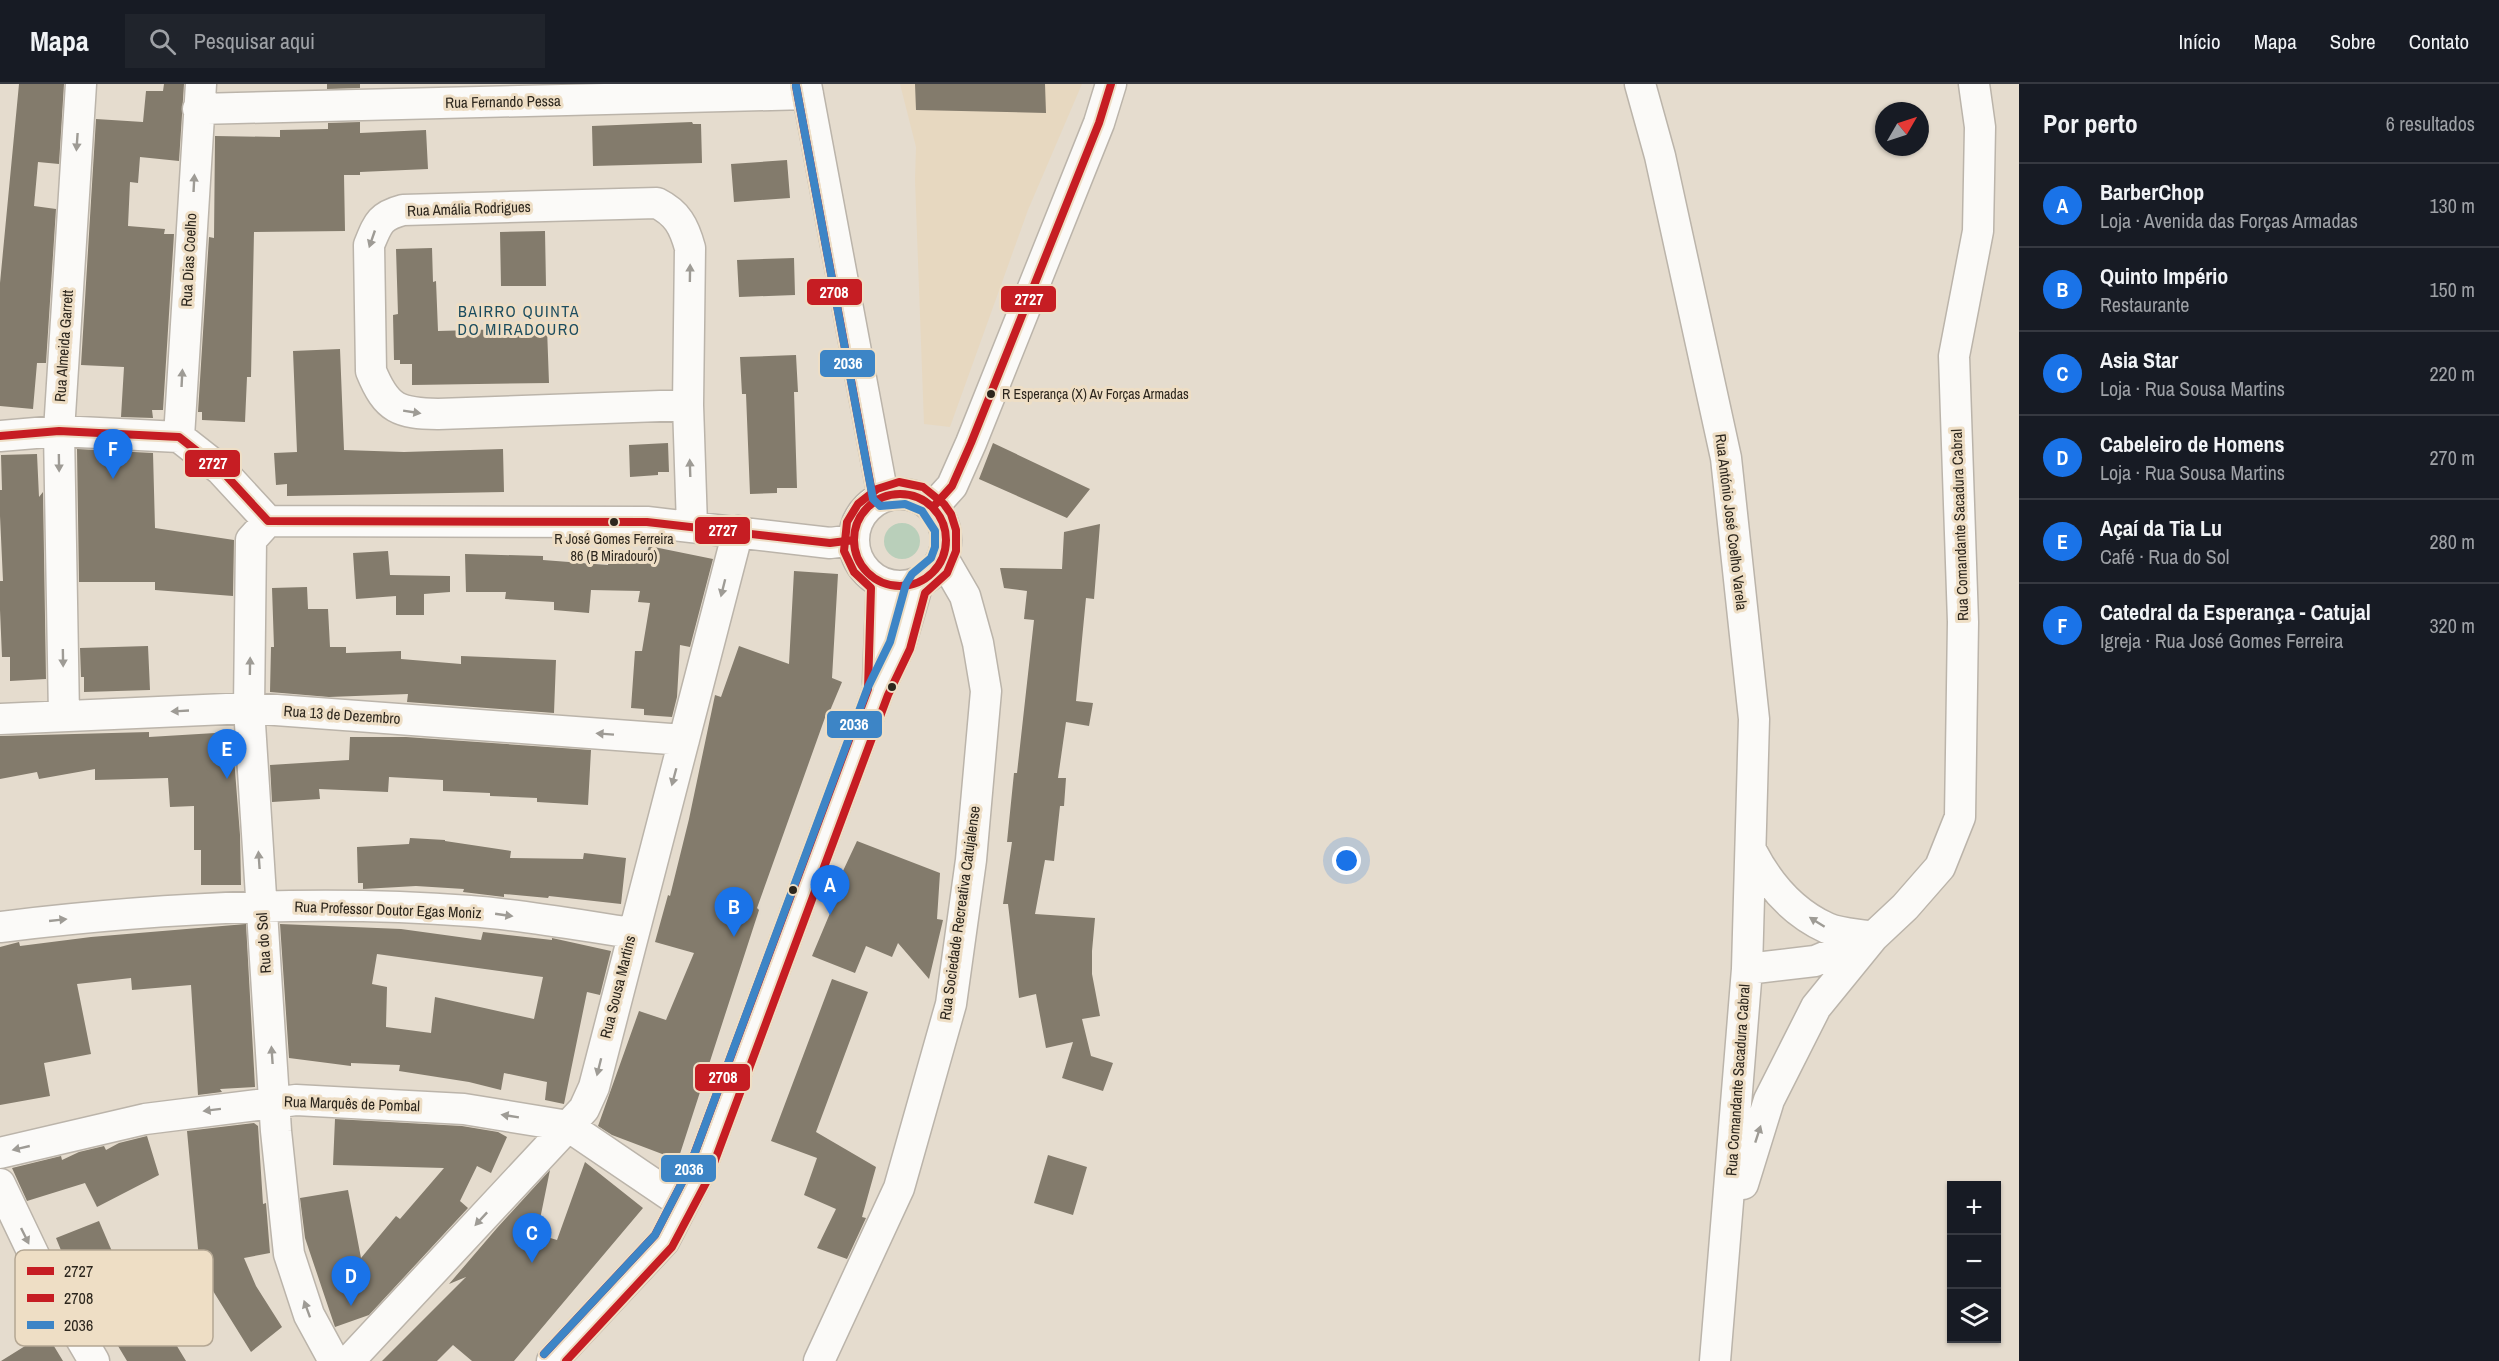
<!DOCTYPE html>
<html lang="pt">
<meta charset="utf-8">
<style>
body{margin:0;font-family:"Archivo Narrow",sans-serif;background:#20242c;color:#f1f3f6}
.controls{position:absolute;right:18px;bottom:18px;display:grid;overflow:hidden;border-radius:0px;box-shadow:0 2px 4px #0004}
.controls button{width:54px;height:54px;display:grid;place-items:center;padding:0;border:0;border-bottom:2px solid #363941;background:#171b24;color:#f1f3f6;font:30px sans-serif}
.compass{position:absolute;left:1875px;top:18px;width:54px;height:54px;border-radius:50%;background:#171b24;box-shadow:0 2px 4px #0004;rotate:51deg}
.you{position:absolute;left:1347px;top:777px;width:21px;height:21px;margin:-15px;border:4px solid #fff;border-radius:50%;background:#1a73e8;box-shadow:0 0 0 9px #1a73e833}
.badge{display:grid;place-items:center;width:39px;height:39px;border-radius:50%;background:#1a73e8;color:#fff;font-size:20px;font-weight:700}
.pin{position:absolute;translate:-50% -50px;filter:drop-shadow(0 2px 3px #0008)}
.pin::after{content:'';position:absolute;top:32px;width:21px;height:18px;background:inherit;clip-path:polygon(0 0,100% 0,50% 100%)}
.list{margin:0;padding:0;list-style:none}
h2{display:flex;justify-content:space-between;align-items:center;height:78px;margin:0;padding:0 24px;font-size:26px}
h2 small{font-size:20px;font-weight:400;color:#9ea1a6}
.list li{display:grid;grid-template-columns:39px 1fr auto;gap:18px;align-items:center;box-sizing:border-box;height:84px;padding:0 24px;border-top:2px solid #363941}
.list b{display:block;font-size:22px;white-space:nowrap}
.list p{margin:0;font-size:20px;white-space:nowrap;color:#9ea1a6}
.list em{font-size:20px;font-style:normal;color:#9ea1a6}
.icon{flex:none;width:33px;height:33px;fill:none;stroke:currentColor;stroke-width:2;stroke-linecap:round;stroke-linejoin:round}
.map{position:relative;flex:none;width:2019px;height:1277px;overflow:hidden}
header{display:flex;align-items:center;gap:36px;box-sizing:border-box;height:84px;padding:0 30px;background:#171b24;border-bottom:2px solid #363941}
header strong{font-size:28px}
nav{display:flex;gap:33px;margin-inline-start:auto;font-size:21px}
.search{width:420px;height:54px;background:#20242c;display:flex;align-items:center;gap:15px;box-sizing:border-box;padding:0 21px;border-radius:0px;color:#9ea1a6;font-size:22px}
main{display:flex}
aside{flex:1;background:#171b24}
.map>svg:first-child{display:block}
.built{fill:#e7d8c0}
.green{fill:#b9cfba}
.building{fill:#837b6c;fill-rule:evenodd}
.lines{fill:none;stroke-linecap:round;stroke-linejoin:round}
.minor-casing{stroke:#bbb4aa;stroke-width:33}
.minor{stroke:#fbfaf8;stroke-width:30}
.bus-1-casing{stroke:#eedec5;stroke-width:12}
.bus-2-casing{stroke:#eedec5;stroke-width:12}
.bus-3-casing{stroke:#eedec5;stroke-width:12}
.bus-1{stroke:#c61d23;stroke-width:8}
.bus-2{stroke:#c61d23;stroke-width:8}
.bus-3{stroke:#3d85c6;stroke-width:8}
.oneway{fill:#9e9b95}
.bus-dot{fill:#2c261d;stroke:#eedec5;stroke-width:2}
.labels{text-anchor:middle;stroke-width:6;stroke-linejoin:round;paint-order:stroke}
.bus-label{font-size:14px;fill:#2c261d;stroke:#eedec5;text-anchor:start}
.street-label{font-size:15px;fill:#2c261d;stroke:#eedec5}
.neighbourhood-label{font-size:16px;letter-spacing:1.5px;fill:#1c4d5f;stroke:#eedec5}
.key{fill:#eedec5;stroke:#b4a793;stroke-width:1.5}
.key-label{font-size:16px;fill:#2c261d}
.line-badge{stroke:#eedec5;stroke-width:2}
.badge-label{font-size:16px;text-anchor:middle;font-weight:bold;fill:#fff}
</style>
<header>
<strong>Mapa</strong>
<div class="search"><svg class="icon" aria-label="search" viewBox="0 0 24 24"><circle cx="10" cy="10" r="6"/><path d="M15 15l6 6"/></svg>Pesquisar aqui</div>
<nav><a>Início</a><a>Mapa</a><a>Sobre</a><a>Contato</a></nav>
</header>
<main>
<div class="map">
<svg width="2019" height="1277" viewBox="0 0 2019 1277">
<rect width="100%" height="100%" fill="#e5dcce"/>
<!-- built -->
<path class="built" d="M900 0H1082L1028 126 950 343 924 340 915 96 916 63Z"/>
<!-- green -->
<path class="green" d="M884 457a18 18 0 1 1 36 0a18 18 0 1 1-36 0Z"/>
<!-- building -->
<path class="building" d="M19 0H64L59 80 38 78 34 122 56 125 46 279H37L33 325 0 322V199Z
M164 0H184L179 77 140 73 138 99 130 98 128 142 165 145 164 150H174L163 326H152L153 334 121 333 124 283 81 281 96 35 143 38 146 7H163Z
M327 0H360V4L327 5Z
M915 0H1045L1046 29 916 26Z
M360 38V49L426 46 428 85 360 88V91H344L345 147 254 148 251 293H247L245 338 202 336V328H198L209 153 214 154 215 52 280 53V46L328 45V39Z
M692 38 693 40H701L702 79 593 82 592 42Z
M787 76 790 114 734 118 731 80Z
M545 147 546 202H501L500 148Z
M432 164 433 198 436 197 438 247 547 244 549 299 412 301V280H400V276H394L393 231 398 230 396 165Z
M794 174 795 211 739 213 737 176Z
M340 265 344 366 404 368 503 365 504 408 287 412V400L276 401 274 369 297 368 293 267Z
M796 271 798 308H794L797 404H777V409L750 410 746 310H742L740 273Z
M668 359 669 388H658V391L630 393 629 361Z
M993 359 1090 405 1067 434 979 395Z
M77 365 153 369 155 444 234 456 233 512 155 506V498H79Z
M37 370 39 413 43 408 46 595 10 597V573H2L0 526V497H3L0 432V406H2L1 371Z
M1100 440 1094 515 1086 514 1076 617 1093 619 1089 642 1066 638 1058 694H1066L1064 722H1060L1054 777 1045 776 1035 830 1095 834 1092 867V890L1100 932 1082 935 1091 972 1113 979 1103 1007 1062 994 1073 958 1046 964 1036 910 1019 914 1008 820H1003L1012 758H1007L1014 689H1017L1034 536 1024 535 1027 507 1004 504 1000 484 1062 485 1064 448Z
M649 462 713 475 690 563 680 561 677 613 672 633 644 631V625L631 624 635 567H642L650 519 638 518 640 507 591 506 589 529 554 526V518L505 515 506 508H466L465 470 543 472V476L608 481V467L647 468Z
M388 467 390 491 450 492V508L424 510V531H396V512L356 515 353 469Z
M794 487 838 490 832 594 842 598 829 629 827 628 757 824 759 826 678 1076 612 1051 598 1042 639 927 666 936 694 869 655 858 668 811 670 812 689 735 715 611 721 613 739 562 789 580Z
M307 503 308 525H328L330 563H346V569L401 567V575L461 580V572L556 576 554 629 407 618 408 610 329 613 270 608 271 563H274L272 504Z
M148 562 150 606 84 608V593H81L80 564Z
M149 648V653L232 648 240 751 241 801H201V766H194V722L170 723 168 694 95 696V685L39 695 37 688 0 695V652Z
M350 653H406L591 666 588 721 537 718V714L490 712V709L443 707V696L389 693 388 708 319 705 320 715 272 718 270 681 349 676Z
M410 754 445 756V757L511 767 510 774 583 775 584 769 626 774 621 820 549 812 548 814 504 810V813L463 808 464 805 416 802 363 805V799H358L357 763 409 760Z
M857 757 940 789 937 835 943 836 929 895 898 859 892 873 866 862 855 889 812 872 833 822 828 819Z
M246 840 255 1003 220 1005 222 1008 198 1011 191 901 132 906 131 894 77 900 91 970 44 979 50 1012 0 1021V863L19 858 20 862 91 853Z
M280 840 401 845 481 856 483 848 552 856V854L611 867 600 911 587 908 564 1020 545 1016 547 998 504 989 501 1006 469 998 399 987 400 981 351 979V982L289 974ZM377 870 543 893 534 935 435 913 431 949 386 943 387 903 372 900Z
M832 895 868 908 816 1048 876 1083 862 1133 866 1134 847 1175 817 1164 836 1125 804 1111 817 1074 771 1057Z
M335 1035 462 1042 498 1048 507 1053 491 1089 477 1082 460 1117 468 1124 369 1231 335 1243 305 1154 300 1114 348 1106 361 1174 396 1132 400 1135 444 1084 333 1081Z
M254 1039 258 1042 263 1120 266 1119 270 1169 244 1174 256 1202 282 1243 251 1268 200 1186 187 1047Z
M147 1052 159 1091 97 1123 85 1099 27 1117 12 1084 61 1072 62 1076 79 1068 104 1062 106 1066 119 1059Z
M1048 1071 1087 1083 1073 1131 1034 1119Z
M585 1078 643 1124 514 1277H472L453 1261 437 1277H382L466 1193 449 1200 497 1144 550 1086 537 1150 557 1156Z
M99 1137 117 1179 143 1213 146 1211 186 1277H127L103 1237 73 1196 56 1154Z
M46 1249 63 1277H1Z"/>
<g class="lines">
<!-- minor casing -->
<g class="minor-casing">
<path id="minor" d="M806 0 883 412
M1640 0 1660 72 1726 374 1754 635 1747 885 1715 1277
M198 25 808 10
M688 321 438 330C399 329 387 326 371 287L369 161C378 139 380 132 403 126L657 119C677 129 684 142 690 164L688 321 692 442
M0 352 59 347 179 353 221 386 268 437 647 438 830 459 854 456
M179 353 201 0
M854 456a46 46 0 1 1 92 0a46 46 0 1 1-92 0Z
M933 423 952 402 971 359 1099 39 1111 0
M268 437 251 456 249 624 276 1047 289 1170 309 1231 334 1277
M878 598 882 499
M64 632 59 347 81 0
M0 635 249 624 684 656
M1752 768C1769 801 1792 828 1827 844 1840 850 1858 850 1873 853
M0 843C156 824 313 815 470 827 524 831 578 841 632 849
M1747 885 1815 877 1870 854
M0 1069 145 1035 296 1016 464 1025 568 1042 683 1120
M0 1100 43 1190 94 1277
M1743 1100 1769 1016 1816 923 1873 853 1905 823 1940 783 1960 733 1963 538 1954 272 1978 147 1980 43 1974 0
M349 1277 584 1025 594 1003 738 447
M552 1277 664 1157 698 1091 878 607 900 561 918 499
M819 1277 899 1104 951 920 971 776 986 607 978 559 965 512 943 474"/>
</g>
<!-- minor -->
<use href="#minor" class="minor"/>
<!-- bus-1 casing -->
<g class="bus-1-casing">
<path id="bus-1" d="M0 352 59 347 179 353 221 386 268 437 647 438 830 459 854 456
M854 456a46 46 0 1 1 92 0a46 46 0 1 1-92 0Z
M933 423 952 402 971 359 1099 39 1111 0"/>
</g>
<!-- bus-2 casing -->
<g class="bus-2-casing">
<path id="bus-2" d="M796 2 873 414
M544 1270 655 1151 688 1087 868 605 871 504 854 488 844 467 847 438 858 420 877 405 899 398 923 403 944 420 951 430 956 446V467L947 489 925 509 910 565 888 611 708 1095 672 1163 566 1277"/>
</g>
<!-- bus-3 casing -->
<g class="bus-3-casing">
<path id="bus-3" d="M544 1270 655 1151 688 1087 868 603 890 558 906 500 912 490 931 474 935 463V447L922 427 905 420 880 422 873 415 796 2"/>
</g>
<!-- bus-1 -->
<use href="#bus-1" class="bus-1"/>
<!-- bus-2 -->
<use href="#bus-2" class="bus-2"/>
<!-- bus-3 -->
<use href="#bus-3" class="bus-3"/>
</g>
<!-- one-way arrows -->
<defs><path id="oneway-solid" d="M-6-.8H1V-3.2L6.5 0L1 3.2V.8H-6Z" transform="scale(1.5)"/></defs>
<g class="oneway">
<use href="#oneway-solid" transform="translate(77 58) rotate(94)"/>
<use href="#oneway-solid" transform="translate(194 99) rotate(-87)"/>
<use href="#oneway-solid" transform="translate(372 155) rotate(109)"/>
<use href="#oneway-solid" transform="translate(690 189) rotate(-89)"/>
<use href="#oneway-solid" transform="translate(182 294) rotate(-87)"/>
<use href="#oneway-solid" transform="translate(412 328) rotate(9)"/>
<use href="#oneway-solid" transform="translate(59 379) rotate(89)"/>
<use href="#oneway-solid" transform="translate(690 384) rotate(-92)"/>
<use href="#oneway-solid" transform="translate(723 504) rotate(104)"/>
<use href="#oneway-solid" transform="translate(63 574) rotate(89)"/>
<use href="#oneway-solid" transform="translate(250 582) rotate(-89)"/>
<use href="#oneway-solid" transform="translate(180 627) rotate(177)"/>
<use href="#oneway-solid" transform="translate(605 650) rotate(-176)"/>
<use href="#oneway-solid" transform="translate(674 693) rotate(105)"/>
<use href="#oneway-solid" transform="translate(259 776) rotate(-94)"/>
<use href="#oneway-solid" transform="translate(504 831) rotate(8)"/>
<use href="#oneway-solid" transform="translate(58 836) rotate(-6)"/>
<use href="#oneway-solid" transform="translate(1817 838) rotate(-148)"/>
<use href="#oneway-solid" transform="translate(272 971) rotate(-94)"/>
<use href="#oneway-solid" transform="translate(599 983) rotate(104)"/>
<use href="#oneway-solid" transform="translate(212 1026) rotate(173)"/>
<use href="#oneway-solid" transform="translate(510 1032) rotate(-171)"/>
<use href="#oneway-solid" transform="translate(1758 1050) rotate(-72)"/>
<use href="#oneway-solid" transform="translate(21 1064) rotate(167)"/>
<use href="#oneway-solid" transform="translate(481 1135) rotate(133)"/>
<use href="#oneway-solid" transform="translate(25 1152) rotate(64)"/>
<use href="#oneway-solid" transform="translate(307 1225) rotate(-110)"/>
</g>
<!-- markers -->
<g class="bus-dot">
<circle cx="991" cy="310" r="5"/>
<circle cx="614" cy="438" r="5"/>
<circle cx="892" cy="603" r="5"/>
<circle cx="793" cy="806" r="5"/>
</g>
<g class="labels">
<!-- bus labels -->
<g class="bus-label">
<text x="1002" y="315">R Esperança (X) Av Forças Armadas</text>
<text x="614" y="460" text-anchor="middle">R José Gomes Ferreira<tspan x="614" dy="17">86 (B Miradouro)</tspan></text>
</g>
<!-- street labels -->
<g class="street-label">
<text transform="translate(503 18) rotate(-1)" y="5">Rua Fernando Pessa</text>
<text transform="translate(469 125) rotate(-2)" y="5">Rua Amália Rodrigues</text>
<text transform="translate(189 176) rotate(-87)" y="5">Rua Dias Coelho</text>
<text transform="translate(64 262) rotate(-86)" y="5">Rua Almeida Garrett</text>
<text transform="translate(1731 438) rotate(83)" y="5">Rua António José Coelho Varela</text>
<text transform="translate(1960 441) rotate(-92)" y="5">Rua Comandante Sacadura Cabral</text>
<text transform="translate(342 631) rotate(4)" y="5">Rua 13 de Dezembro</text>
<text transform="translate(388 826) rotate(2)" y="5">Rua Professor Doutor Egas Moniz</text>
<text transform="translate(960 829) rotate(-82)" y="5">Rua Sociedade Recreativa Catujalense</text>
<text transform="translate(264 859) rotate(-94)" y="5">Rua do Sol</text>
<text transform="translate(618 903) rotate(-76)" y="5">Rua Sousa Martins</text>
<text transform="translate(1738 996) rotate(-86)" y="5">Rua Comandante Sacadura Cabral</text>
<text transform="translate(352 1020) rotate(2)" y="5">Rua Marquês de Pombal</text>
</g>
<!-- neighbourhood labels -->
<g class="neighbourhood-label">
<text x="519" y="233">BAIRRO QUINTA<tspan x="519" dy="18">DO MIRADOURO</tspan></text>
</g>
</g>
<!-- legend -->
<rect x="15" y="1166" width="198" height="96" rx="9" class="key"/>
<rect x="27" y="1183" width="27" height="8" fill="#c61d23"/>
<rect x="27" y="1210" width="27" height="8" fill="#c61d23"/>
<rect x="27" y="1237" width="27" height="8" fill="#3d85c6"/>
<g class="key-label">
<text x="64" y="1193">2727</text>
<text x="64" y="1220">2708</text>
<text x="64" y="1247">2036</text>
</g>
<g class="line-badge">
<rect x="806" y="194" width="57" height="28" rx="6" fill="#c61d23"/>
<rect x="1000" y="201" width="57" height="28" rx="6" fill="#c61d23"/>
<rect x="819" y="265" width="57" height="29" rx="6" fill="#3d85c6"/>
<rect x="184" y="365" width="57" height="29" rx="6" fill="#c61d23"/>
<rect x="694" y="432" width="57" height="29" rx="6" fill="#c61d23"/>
<rect x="826" y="626" width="57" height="29" rx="6" fill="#3d85c6"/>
<rect x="694" y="979" width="57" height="29" rx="6" fill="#c61d23"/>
<rect x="660" y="1070" width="57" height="29" rx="6" fill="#3d85c6"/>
</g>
<g class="badge-label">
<text x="834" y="214">2708</text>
<text x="1029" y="221">2727</text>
<text x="848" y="285">2036</text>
<text x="213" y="385">2727</text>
<text x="723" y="452">2727</text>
<text x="854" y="646">2036</text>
<text x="723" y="999">2708</text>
<text x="689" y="1091">2036</text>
</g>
</svg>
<div class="controls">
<button>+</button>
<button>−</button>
<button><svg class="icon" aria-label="layers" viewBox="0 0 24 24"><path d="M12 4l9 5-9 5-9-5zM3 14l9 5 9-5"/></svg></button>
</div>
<svg class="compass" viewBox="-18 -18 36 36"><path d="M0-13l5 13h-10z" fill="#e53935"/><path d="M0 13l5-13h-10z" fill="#9ea1a6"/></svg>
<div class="you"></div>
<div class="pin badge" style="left:830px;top:831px">A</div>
<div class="pin badge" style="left:734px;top:853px">B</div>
<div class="pin badge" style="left:532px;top:1179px">C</div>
<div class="pin badge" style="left:351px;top:1222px">D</div>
<div class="pin badge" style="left:227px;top:695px">E</div>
<div class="pin badge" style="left:113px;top:395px">F</div>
</div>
<aside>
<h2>Por perto<small>6 resultados</small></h2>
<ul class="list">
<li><span class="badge">A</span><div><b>BarberChop</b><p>Loja · Avenida das Forças Armadas</p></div><em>130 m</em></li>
<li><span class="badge">B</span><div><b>Quinto Império</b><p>Restaurante</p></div><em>150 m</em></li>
<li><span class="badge">C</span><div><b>Asia Star</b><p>Loja · Rua Sousa Martins</p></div><em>220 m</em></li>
<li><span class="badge">D</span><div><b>Cabeleiro de Homens</b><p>Loja · Rua Sousa Martins</p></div><em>270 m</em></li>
<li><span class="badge">E</span><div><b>Açaí da Tia Lu</b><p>Café · Rua do Sol</p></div><em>280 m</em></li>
<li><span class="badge">F</span><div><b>Catedral da Esperança - Catujal</b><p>Igreja · Rua José Gomes Ferreira</p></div><em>320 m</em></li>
</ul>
</aside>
</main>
